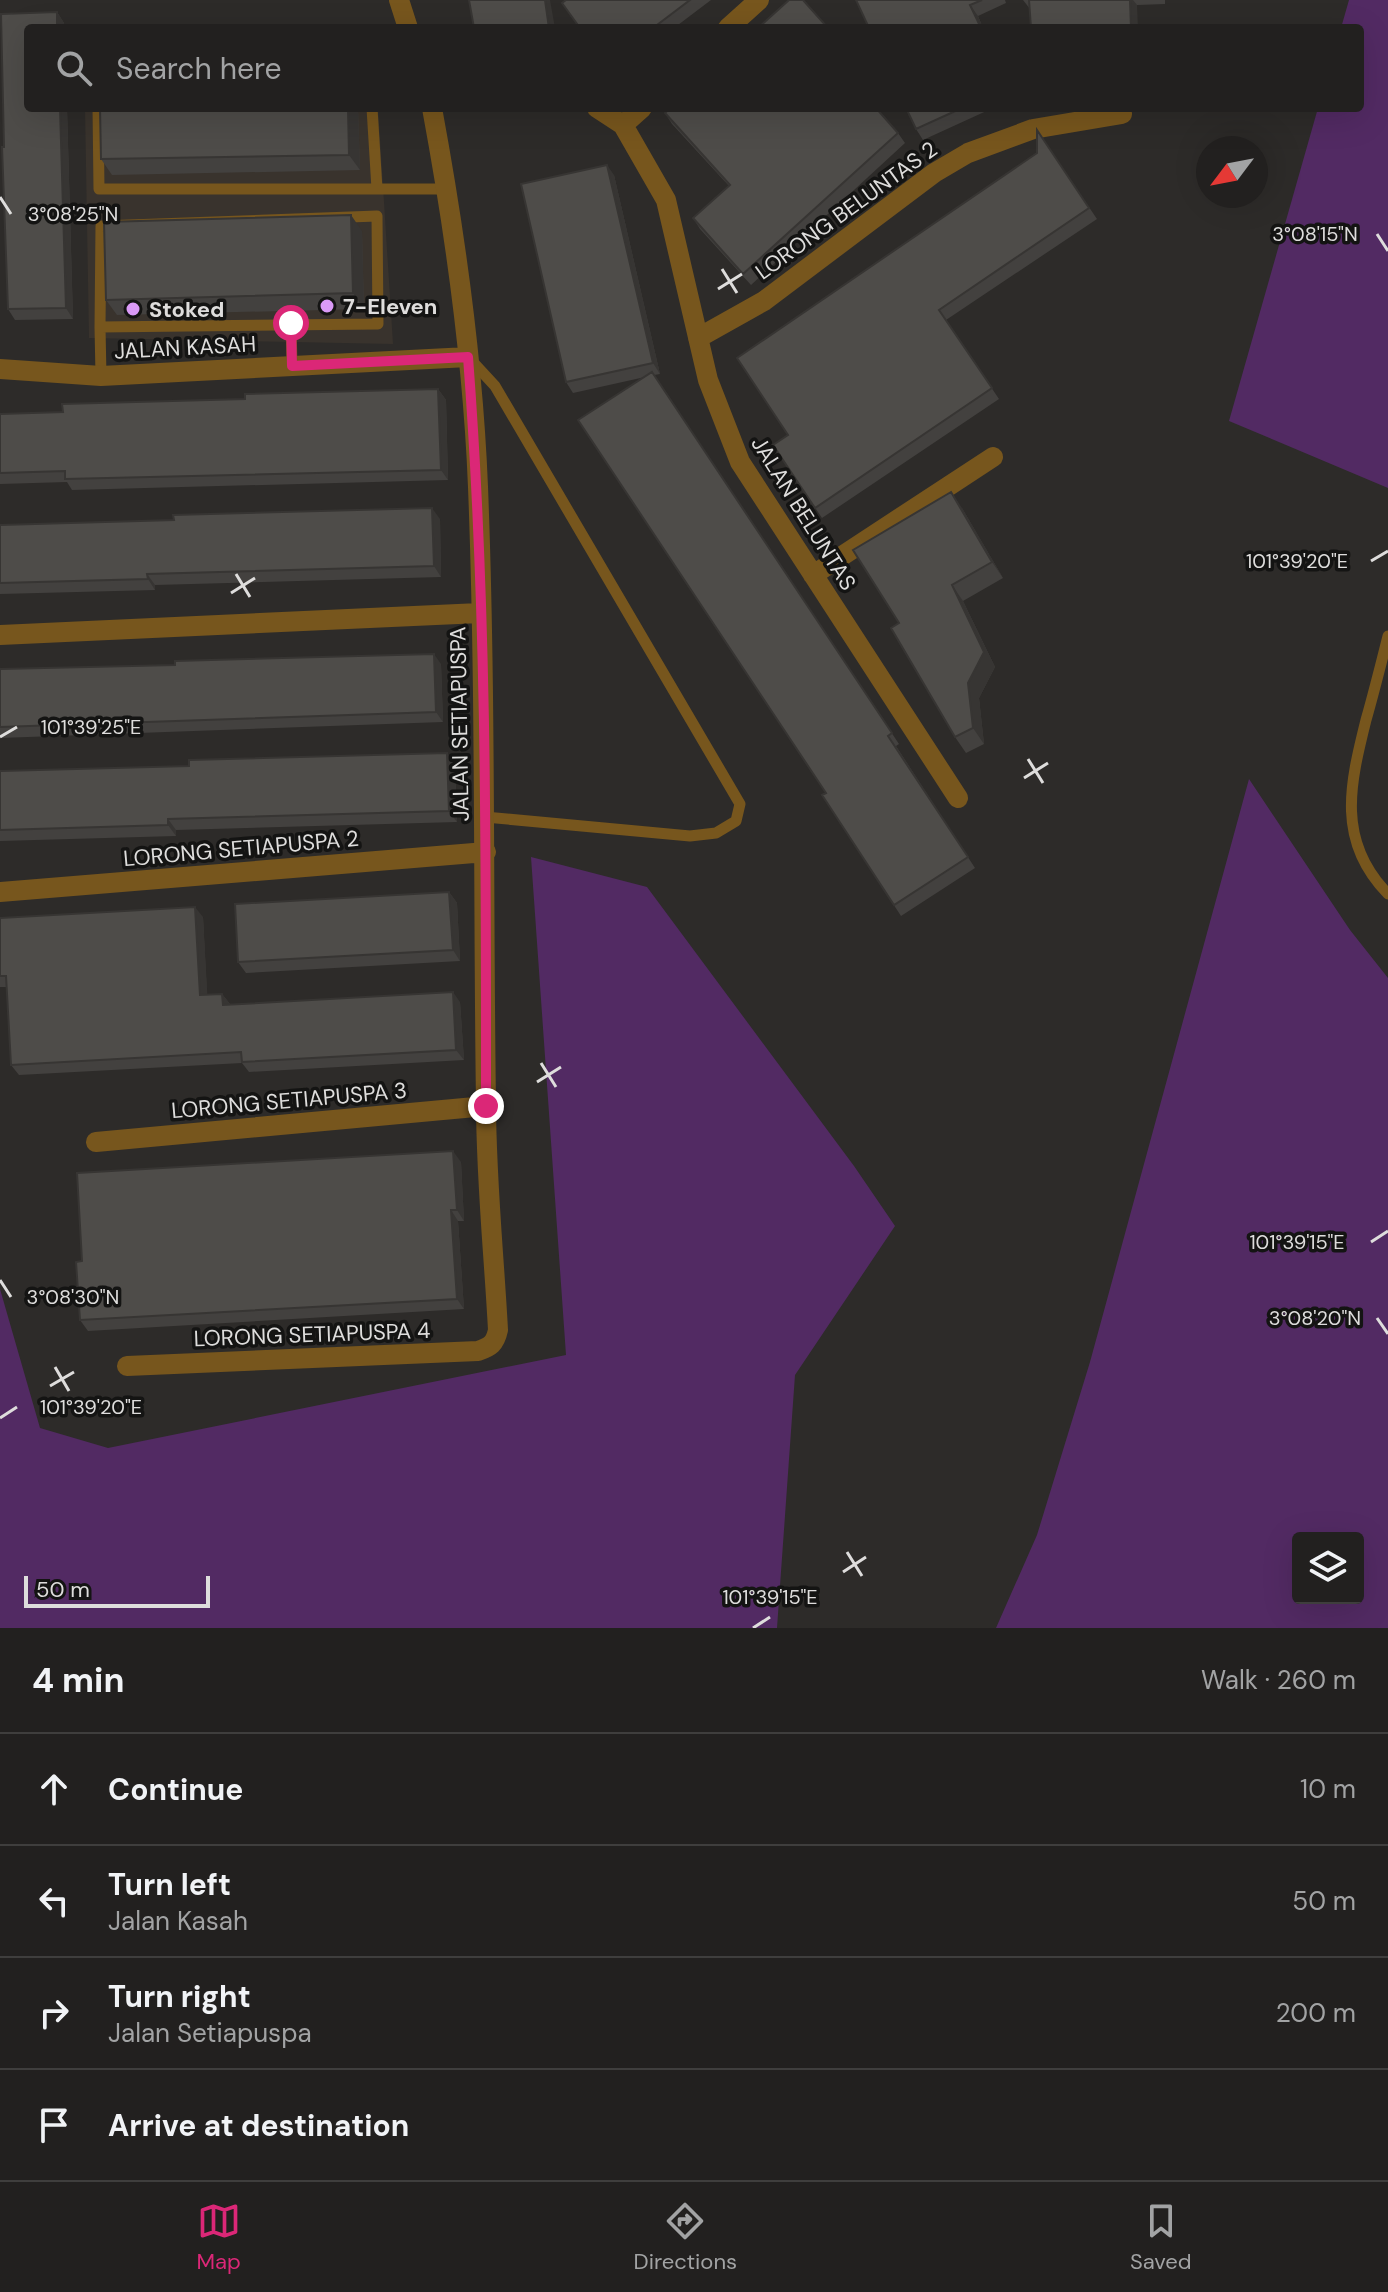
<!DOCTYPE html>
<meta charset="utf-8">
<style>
body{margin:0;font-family:"DM Sans",sans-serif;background:#2a2828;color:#f1f3f6}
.controls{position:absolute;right:24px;bottom:24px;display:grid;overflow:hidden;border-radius:8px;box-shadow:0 8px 32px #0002}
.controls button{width:72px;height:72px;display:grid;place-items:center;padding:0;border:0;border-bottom:2px solid #3f3e3d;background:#22201f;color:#f1f3f6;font:40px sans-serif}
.compass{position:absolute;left:1196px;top:136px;width:72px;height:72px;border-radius:50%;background:#22201f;box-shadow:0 8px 32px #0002;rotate:238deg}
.scale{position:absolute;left:24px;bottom:20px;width:186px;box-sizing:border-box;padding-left:8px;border:4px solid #dedddc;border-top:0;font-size:22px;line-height:28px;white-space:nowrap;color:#dedddc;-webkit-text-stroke:6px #141413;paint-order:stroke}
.stop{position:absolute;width:24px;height:24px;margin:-18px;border:6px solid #db2777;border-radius:50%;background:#fff}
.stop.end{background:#db2777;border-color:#fff;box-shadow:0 2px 8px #0008}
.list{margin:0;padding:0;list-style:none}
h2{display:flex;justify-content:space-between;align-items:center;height:104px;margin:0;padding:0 32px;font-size:34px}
h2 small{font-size:26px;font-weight:400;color:#a2a3a4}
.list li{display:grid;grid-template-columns:52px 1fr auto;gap:24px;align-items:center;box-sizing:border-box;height:112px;padding:0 32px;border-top:2px solid #3f3e3d}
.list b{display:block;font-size:30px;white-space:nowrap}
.list p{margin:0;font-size:26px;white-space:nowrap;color:#a2a3a4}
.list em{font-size:26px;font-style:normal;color:#a2a3a4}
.icon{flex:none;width:44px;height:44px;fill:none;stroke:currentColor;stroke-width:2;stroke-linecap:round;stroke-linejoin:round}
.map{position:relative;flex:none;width:1388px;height:1628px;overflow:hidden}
.search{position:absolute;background:#22201f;box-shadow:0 8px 32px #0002;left:24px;right:24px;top:24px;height:88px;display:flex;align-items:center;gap:20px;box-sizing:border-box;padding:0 28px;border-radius:8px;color:#a2a3a4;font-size:30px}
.sheet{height:552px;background:#22201f}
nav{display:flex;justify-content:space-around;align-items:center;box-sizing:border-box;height:112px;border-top:2px solid #3f3e3d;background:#22201f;font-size:22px;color:#a2a3a4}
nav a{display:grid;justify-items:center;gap:4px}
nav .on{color:#db2777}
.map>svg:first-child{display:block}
.built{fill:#39332d}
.green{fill:#522a63;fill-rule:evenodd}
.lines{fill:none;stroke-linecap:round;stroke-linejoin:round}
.service{stroke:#77561d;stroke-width:11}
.minor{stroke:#77561d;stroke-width:20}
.wall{fill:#43413f}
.shaded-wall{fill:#373533}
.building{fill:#4e4c49;stroke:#373533;stroke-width:2}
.route{stroke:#db2777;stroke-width:10}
.ticks{fill:none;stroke:#dedddc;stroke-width:3}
.poi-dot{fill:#da9af6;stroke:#141413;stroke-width:3}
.labels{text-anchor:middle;stroke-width:7;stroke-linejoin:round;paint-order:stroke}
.street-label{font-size:22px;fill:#dedddc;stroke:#141413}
.poi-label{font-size:22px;font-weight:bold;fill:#dedddc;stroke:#141413;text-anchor:start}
.ticks-label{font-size:20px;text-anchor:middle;fill:#dedddc;stroke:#141413;stroke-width:7;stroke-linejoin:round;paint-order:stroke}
</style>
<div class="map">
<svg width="1388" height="1628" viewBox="0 0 1388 1628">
<rect width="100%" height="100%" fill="#2d2b29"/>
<!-- built -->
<path class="built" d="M85 108H378L393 344 89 338Z"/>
<!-- green -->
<path class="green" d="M1349 0H1388V488L1229 421 1318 108H1360V28H1341Z
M1249 779 1350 930 1388 978V1628H996L1037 1535 1090 1362ZM1358 1538V1598H1298V1538Z
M531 857 647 887 854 1166 895 1226 795 1375 777 1628H0V1289L40 1428 108 1448 566 1355Z"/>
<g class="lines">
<!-- service -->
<path class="service" d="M98 108 99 189H447
M372 108 377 189
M377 216 378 324 100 327 101 226Z
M291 323 292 366
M100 327 101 376
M471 360 495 386 740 804 736 821 716 833 690 836 485 817
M1388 636C1381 664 1374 692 1366 720 1350 784 1336 841 1388 894"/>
<!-- minor -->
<path class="minor" d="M399 0 408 28
M728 28 759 0
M597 108 623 125 666 200 708 380 740 462 958 798
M623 125 642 108
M698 338 764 301 934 173 968 153 1033 129 1122 114
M0 369 101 376 468 357
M813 575 993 457
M0 635 480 613
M0 892 486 852
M96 1142 486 1106
M127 1366 478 1351C490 1347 495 1344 498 1330 494 1255 486 1179 486 1103 483 897 486 692 478 487 473 360 455 232 432 108"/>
</g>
<!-- wall -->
<path class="wall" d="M566 0H711L674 28H580Z
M856 0H1005L1006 3 978 16 983 28H869Z
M1023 0H1165V4L1030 9Z
M57 12 64 23V28H28V108H67L73 319 15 320 8 309 2 147H4L1 14Z
M358 108 360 170 112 175 101 159Z
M906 108H993L923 140 916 129Z
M665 113 898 133 905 143 751 285 700 229 693 218 729 186 672 124Z
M1037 130 1097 219 946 320 999 399 822 518 773 445 788 435 1037 153Z
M614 175 660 374 654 375 899 744 896 746 975 868 901 916 822 795 826 793 645 377 573 393 566 382Z
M362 231 364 309 117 315 106 300Z
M438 389 446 400 448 480 72 490 67 482 0 484V414L63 412 245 399Z
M962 508 1003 578 963 601 995 667 979 698 984 744 966 753 955 737 899 623Z
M440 519 441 577 155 585V590L0 594V525L174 520Z
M441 664 443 722 0 738V669Z
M447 753 455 764 457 822 176 830V836L0 841V771L189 766Z
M449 892 457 903 460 961 246 973 238 962Z
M203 917 207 995 222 994 230 1004 460 1002 464 1060 249 1072 242 1063 19 1075 11 1065 7 987H0V918Z
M461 1162 464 1221H458L464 1309 88 1331 80 1320 82 1261Z"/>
<!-- shaded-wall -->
<path class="shaded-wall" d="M545 0H550L555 28H549Z
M1130 0H1133L1137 5 1138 28H1131Z
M970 5 978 16 983 28H981Z
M57 12 64 23V28H57Z
M60 108H67L73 319 66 308Z
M348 108H358L360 170 349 155Z
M607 165 614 175 660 374 653 363Z
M351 215 362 231 364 309 353 293Z
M438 389 446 400 448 480 441 470Z
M951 492 962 508 1003 578 992 562Z
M432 508 440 519 441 577 434 566Z
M147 574 155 585V590L148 579Z
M952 585 963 601 995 667 979 698 984 744 973 728 968 683Z
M434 654 441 664 443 722 436 712Z
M447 753 455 764 457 822 449 811Z
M168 819 176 830V836L168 825Z
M449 892 457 903 460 961 453 950Z
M195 907 203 917 208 1006 200 995Z
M453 992 460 1002 464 1060 456 1050Z
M222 994 230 1004 223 1005Z
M453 1151 461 1162 464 1221 457 1210Z
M451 1210 458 1221 464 1309 457 1299Z"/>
<!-- building -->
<path class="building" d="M469 0H545L549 28H474Z
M566 0H690L653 28H580L562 3Z
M789 0H803L828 28H758Z
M856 0H982L970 5 981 28H869Z
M1029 0H1130L1131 28H1031Z
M57 12V28H28V108H60L66 308 8 309 2 147H4L1 14Z
M100 108H348L349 155 101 159Z
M670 108H876L898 133 743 274 693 218 730 185 665 113Z
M906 108H962L916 129Z
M1037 130 1089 208 939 310 992 388 815 508 773 445 788 435 737 358 1037 153Z
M607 165 653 363 566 382 521 184Z
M351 215 353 293 106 300 104 222Z
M652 372 892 733 888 736 968 857 894 905 822 795 826 793 578 420Z
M438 389 441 470 65 479V471L0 473V414L63 412 62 404 245 399V394Z
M951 492 992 562 952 585 984 652 968 683 973 728 955 737 891 628 899 623 853 550Z
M432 508 434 566 147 574 148 579 0 583V525L174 520 173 515Z
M434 654 436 712 0 727V669L175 665V661Z
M447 753 449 811 168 819V825L0 830V771L189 766V760Z
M449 892 453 950 238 962 235 904Z
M195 907 200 995 222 994 223 1005 453 992 456 1050 242 1062 241 1052 11 1065 6 976H0V918Z
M453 1151 457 1210H451L457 1299 80 1320 76 1262 82 1261 77 1173Z"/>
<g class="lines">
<!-- route -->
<path class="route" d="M291 323 292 366 468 357C487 606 486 857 486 1106"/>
</g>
<!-- ticks -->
<path class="ticks" d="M0 197 11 214M1377 234 1388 251M722 269 737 293M718 289 742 274M1371 561 1388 551M236 574 250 597M231 593 255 578M0 737 17 727M1028 759 1043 783M1024 778 1048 763M541 1063 556 1087M537 1082 561 1067M1371 1242 1388 1231M0 1280 11 1297M1377 1318 1388 1334M55 1367 69 1391M50 1386 74 1372M0 1418 17 1407M847 1552 862 1576M843 1572 866 1557M753 1628 770 1617"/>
<!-- markers -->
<g class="poi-dot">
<circle cx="327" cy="306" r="8"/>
<circle cx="133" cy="309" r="8"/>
</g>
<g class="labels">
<!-- street labels -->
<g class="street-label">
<text transform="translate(846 210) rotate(-36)" y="8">LORONG BELUNTAS 2</text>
<text transform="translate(185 347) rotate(-3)" y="8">JALAN KASAH</text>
<text transform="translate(804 513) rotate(58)" y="8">JALAN BELUNTAS</text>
<text transform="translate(459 724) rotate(-91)" y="8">JALAN SETIAPUSPA</text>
<text transform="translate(241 848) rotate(-5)" y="8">LORONG SETIAPUSPA 2</text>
<text transform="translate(289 1100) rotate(-5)" y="8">LORONG SETIAPUSPA 3</text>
<text transform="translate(312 1334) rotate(-2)" y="8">LORONG SETIAPUSPA 4</text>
</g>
<!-- poi labels -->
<g class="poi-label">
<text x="343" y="314">7-Eleven</text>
<text x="149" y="317">Stoked</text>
</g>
</g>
<g class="ticks-label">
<text x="73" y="221">3°08'25"N</text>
<text x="1315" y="241">3°08'15"N</text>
<text x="1297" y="568">101°39'20"E</text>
<text x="91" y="734">101°39'25"E</text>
<text x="1297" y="1249">101°39'15"E</text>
<text x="73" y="1304">3°08'30"N</text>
<text x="1315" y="1325">3°08'20"N</text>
<text x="91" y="1414">101°39'20"E</text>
<text x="770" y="1604">101°39'15"E</text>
</g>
</svg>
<div class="controls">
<button><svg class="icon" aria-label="layers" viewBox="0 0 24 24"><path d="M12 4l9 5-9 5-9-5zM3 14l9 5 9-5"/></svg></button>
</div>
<svg class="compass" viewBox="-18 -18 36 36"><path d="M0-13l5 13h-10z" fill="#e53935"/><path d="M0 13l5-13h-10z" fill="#a2a3a4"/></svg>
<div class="scale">50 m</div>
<div class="stop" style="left:291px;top:323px"></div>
<div class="stop end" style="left:486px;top:1106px"></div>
<div class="search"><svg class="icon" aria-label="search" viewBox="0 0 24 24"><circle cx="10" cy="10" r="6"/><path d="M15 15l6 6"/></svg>Search here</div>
</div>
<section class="sheet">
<h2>4 min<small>Walk · 260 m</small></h2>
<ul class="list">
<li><svg class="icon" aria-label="ahead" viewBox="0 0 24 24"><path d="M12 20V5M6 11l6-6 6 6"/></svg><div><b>Continue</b></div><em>10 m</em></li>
<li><svg class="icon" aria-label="left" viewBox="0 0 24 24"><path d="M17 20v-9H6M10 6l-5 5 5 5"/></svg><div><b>Turn left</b><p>Jalan Kasah</p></div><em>50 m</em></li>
<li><svg class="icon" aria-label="right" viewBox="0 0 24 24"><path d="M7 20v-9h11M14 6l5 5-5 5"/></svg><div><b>Turn right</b><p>Jalan Setiapuspa</p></div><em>200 m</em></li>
<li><svg class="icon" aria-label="arrive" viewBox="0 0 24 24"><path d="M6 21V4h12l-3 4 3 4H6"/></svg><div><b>Arrive at destination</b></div></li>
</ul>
</section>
<nav>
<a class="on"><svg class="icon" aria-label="map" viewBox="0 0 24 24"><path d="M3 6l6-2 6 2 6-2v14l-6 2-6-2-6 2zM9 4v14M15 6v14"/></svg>Map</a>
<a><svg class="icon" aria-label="directions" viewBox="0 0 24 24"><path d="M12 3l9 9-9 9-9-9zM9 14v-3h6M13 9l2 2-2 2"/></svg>Directions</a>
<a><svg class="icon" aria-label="saved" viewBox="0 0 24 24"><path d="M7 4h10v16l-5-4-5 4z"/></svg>Saved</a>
</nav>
